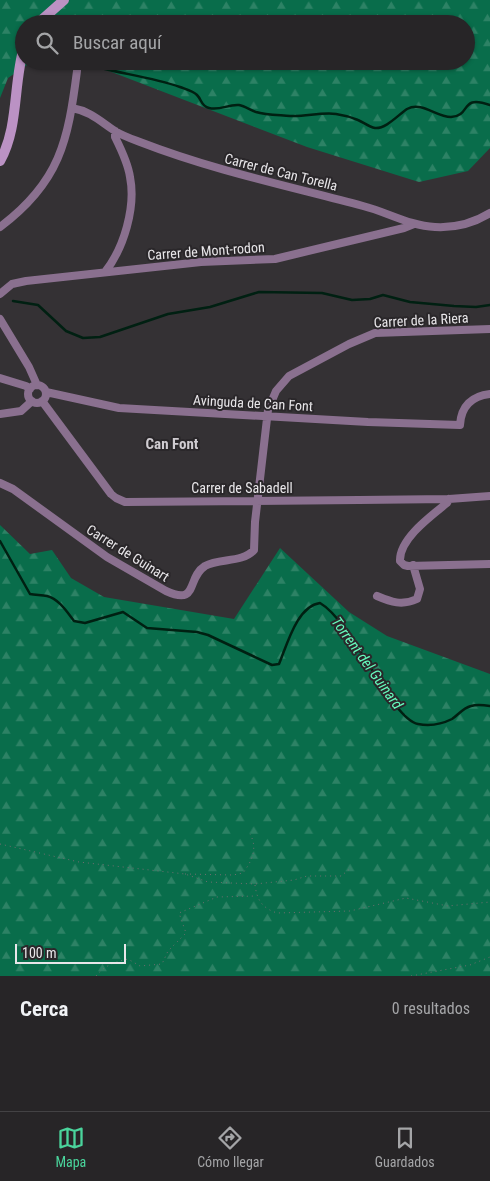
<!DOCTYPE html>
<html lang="es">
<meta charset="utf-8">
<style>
body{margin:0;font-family:"Roboto Condensed",sans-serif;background:#2f2d2f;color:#f1f3f6}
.scale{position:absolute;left:15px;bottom:12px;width:111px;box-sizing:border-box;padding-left:5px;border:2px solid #e8e6e9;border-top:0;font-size:14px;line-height:18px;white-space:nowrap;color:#e8e6e9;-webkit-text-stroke:4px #2a272a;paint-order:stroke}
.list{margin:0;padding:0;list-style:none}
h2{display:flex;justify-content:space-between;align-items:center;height:65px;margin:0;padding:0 20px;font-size:21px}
h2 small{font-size:16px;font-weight:400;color:#a4a5a7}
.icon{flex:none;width:28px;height:28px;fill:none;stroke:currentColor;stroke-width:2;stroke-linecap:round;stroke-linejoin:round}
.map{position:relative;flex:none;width:490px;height:976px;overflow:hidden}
.search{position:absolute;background:#272527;box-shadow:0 1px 4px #0004;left:15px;right:15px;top:15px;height:55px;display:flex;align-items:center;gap:12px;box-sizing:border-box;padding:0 18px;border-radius:28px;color:#a4a5a7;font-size:19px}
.sheet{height:135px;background:#272527}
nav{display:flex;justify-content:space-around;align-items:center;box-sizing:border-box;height:70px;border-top:1px solid #434244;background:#272527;font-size:14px;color:#a4a5a7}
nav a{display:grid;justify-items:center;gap:2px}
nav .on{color:#4ad49c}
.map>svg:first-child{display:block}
.forest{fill:url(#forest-firs)}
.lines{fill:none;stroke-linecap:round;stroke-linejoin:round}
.stream{stroke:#002012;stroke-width:2.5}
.path{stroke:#706d70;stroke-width:1;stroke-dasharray:1 4;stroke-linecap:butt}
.street{stroke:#8a708f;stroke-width:8}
.secondary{stroke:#bb92c4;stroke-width:10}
.labels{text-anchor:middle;stroke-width:4;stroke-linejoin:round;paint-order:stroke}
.street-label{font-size:14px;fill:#e8e6e9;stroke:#2a272a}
.neighbourhood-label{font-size:15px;font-weight:bold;fill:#d0ccd1;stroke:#2a272a}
.water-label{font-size:15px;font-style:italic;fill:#65fabc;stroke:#2a272a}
</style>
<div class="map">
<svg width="490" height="976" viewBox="0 0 490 976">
<defs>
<pattern id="forest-firs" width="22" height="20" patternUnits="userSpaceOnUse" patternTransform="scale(1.25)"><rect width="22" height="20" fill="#096d4b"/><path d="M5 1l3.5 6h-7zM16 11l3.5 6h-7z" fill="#2d8265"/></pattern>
</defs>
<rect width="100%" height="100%" fill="#343134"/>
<!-- forest -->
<path class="forest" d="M0 0H490V148L468 171 419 182 307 147 83 61H466V24H24V61H33L8 78 0 98Z
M0 525 30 554 52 550 71 578 104 597 234 619 280 548 349 612 387 636 490 674V976H0Z"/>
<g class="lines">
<!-- stream -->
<path class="stream" d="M77 61C110 73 146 75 180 87 185 89 193 91 197 95 202 100 201 106 209 108 220 111 228 104 239 105 245 106 250 110 256 112 266 115 280 115 290 116 305 117 321 112 336 114 343 115 351 117 358 120 363 122 369 127 375 128 386 129 398 115 407 109 422 101 436 117 451 117 472 116 459 94 490 105
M13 301 38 305 66 331 83 338 100 337 168 314 210 307 259 292 322 293 352 300 370 299 383 295 410 302 454 306 476 307 490 305
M0 541 30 594C35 595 41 595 47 596 59 599 67 612 74 621L85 623 123 612 147 628 197 632 208 635 272 665 279 664C287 645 297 606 320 603 353 622 391 719 418 724 429 726 442 724 452 719 458 715 463 708 471 706 477 704 484 705 490 706"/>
<!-- path -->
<path class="path" d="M0 844 79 862 185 874 208 882 255 884 294 880 307 876H341L351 868
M185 874 233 875 243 873C252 861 258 848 250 834
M255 885C257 900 262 908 277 913L350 911 406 898 448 906 490 902
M96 976C105 965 115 962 128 959L140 966 162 964 168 951 186 933 179 913 217 897 256 896
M411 976 470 965 490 957"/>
<!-- street -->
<path class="street" d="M72 108C90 111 101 122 115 131 123 136 132 139 140 142 212 170 288 186 363 206 387 212 410 226 435 227 454 228 474 223 490 213
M0 227C60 182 68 141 77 71
M105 272C124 248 136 207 130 177 128 163 121 149 115 137V131
M0 294 12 284 26 281 201 262 275 259 404 228 414 224
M0 319 29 367 37 385
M0 378 26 386 30 389
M28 394a9 9 0 1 1 18 0a9 9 0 1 1-18 0Z
M46 392 119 408 368 422 460 425C461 406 472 396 490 394
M42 401 111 494 116 498 125 502 359 500 449 499 490 496
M0 414 21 411 32 401
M0 483 13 489 107 557 166 591C199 606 186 578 205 566 220 558 242 563 254 550L255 522 268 410 276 391 289 376 349 344 375 333 490 329
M449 499 447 503C431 516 399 539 400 561L404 565 408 566 490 564
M377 596C391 602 402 606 417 599L420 589 413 565"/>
<!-- secondary -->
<path class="secondary" d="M37 24 64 0
M0 161C19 127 13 84 24 47"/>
</g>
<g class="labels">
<!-- street labels -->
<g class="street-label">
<text transform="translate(281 172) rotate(14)" y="5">Carrer de Can Torella</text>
<text transform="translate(206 251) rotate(-4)" y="5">Carrer de Mont-rodon</text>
<text transform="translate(421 320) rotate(-3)" y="5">Carrer de la Riera</text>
<text transform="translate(253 403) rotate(3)" y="5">Avinguda de Can Font</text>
<text x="242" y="493">Carrer de Sabadell</text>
<text transform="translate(128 553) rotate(32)" y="5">Carrer de Guinart</text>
</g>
<!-- neighbourhood labels -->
<g class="neighbourhood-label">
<text x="172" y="449">Can Font</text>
</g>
<!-- water labels -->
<g class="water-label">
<text transform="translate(367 663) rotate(54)" y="5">Torrent del Guinard</text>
</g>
</g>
</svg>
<div class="scale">100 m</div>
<div class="search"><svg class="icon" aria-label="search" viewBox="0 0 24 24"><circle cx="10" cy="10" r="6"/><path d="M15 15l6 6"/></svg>Buscar aquí</div>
</div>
<section class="sheet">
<h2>Cerca<small>0 resultados</small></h2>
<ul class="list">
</ul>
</section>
<nav>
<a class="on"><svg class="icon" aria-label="map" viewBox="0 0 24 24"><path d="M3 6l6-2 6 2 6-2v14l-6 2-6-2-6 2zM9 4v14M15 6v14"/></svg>Mapa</a>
<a><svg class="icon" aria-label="directions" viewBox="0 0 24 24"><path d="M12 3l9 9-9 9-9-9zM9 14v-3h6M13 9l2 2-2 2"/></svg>Cómo llegar</a>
<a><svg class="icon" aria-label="saved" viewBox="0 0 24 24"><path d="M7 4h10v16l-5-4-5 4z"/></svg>Guardados</a>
</nav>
